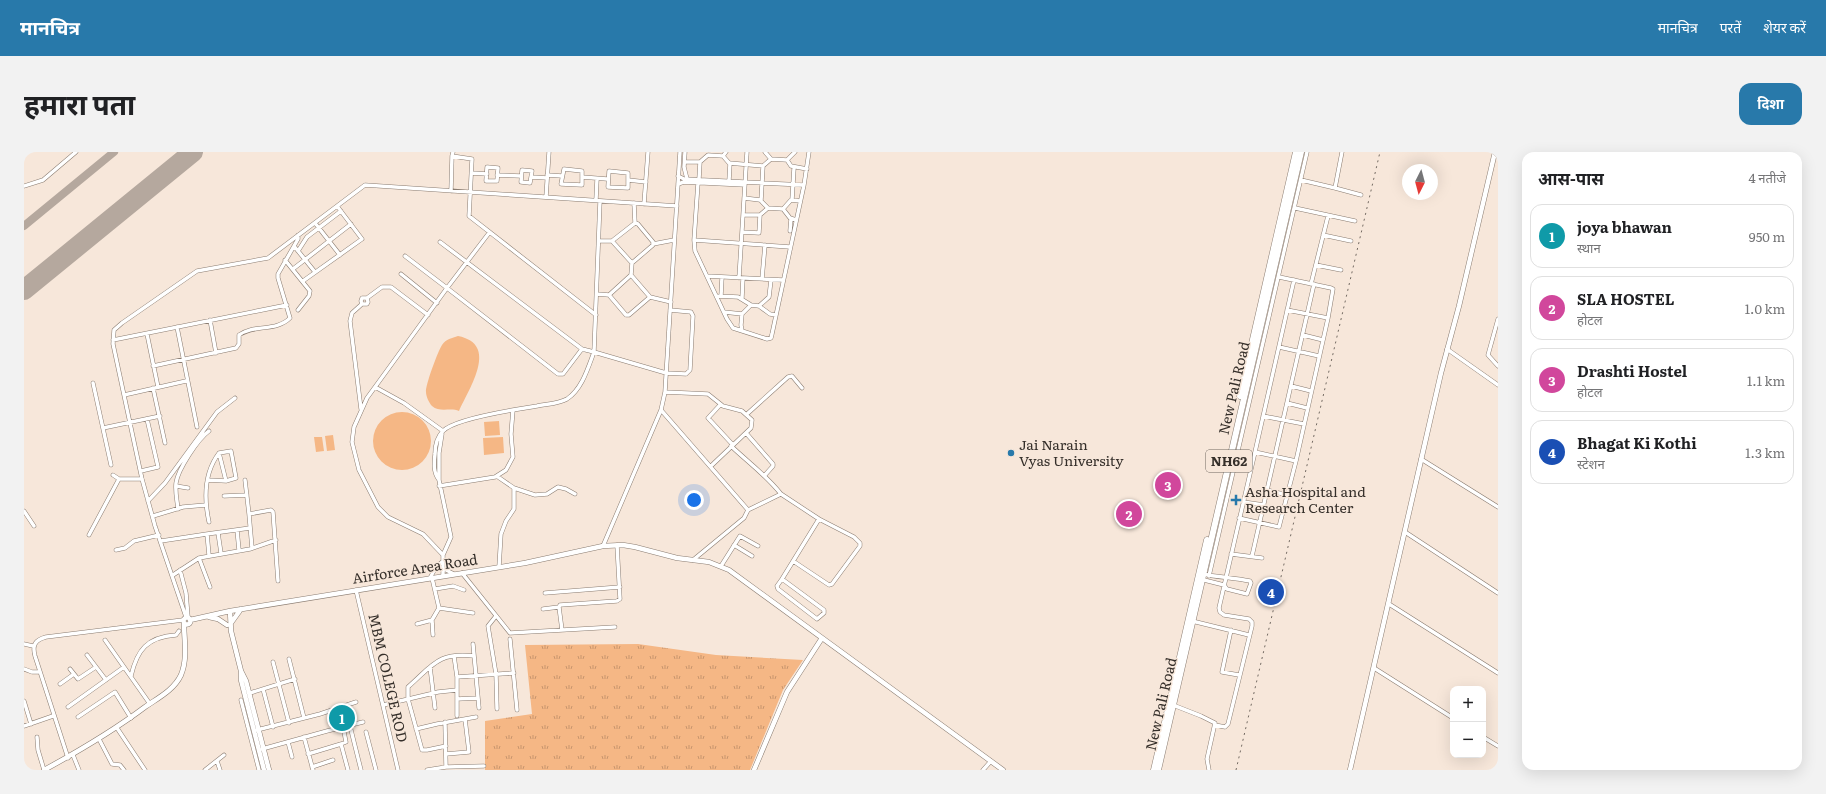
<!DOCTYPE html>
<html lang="hi">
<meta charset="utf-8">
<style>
body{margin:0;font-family:Literata,"Noto Sans Devanagari",serif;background:#f2f2f2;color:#202124}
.controls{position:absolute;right:12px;bottom:12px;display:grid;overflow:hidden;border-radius:8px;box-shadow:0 4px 16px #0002}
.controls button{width:36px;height:36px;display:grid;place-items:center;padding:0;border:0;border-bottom:1px solid #e0e0e0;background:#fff;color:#202124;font:20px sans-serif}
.compass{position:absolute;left:1378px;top:12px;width:36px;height:36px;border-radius:50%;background:#fff;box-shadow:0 4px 16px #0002;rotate:186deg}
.you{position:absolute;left:670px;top:348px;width:14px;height:14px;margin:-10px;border:3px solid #fff;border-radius:50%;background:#1a73e8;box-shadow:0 0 0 6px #1a73e833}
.badge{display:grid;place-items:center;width:26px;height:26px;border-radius:50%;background:#2879aa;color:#fff;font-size:13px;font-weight:700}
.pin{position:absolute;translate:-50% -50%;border:2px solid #fff;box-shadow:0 1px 4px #0006}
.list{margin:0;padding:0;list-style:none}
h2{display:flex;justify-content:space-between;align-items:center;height:52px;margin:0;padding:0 16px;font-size:17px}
h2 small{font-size:13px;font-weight:400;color:#757577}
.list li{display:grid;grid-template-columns:26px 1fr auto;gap:12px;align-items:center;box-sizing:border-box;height:64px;margin:0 8px 8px;padding:0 8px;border:1px solid #e0e0e0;border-radius:12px}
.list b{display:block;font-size:15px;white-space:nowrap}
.list p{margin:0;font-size:13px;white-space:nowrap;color:#757577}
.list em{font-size:13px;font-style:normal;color:#757577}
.map{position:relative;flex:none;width:1474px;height:618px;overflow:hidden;border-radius:12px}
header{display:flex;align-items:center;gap:24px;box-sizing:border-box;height:56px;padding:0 20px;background:#2879aa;color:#fff}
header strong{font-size:19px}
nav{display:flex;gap:22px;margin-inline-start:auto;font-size:14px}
.intro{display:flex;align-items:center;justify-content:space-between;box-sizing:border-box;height:96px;padding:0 24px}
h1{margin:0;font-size:28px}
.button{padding:10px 18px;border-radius:12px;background:#2879aa;color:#fff;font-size:14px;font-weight:700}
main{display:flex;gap:24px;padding:0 24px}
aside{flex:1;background:#fff;border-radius:12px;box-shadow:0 4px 16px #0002}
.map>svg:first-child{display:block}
.grass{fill:url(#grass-tufts)}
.green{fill:#f5b785}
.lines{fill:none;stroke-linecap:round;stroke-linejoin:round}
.taxiway{stroke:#b5a89e;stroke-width:8}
.runway{stroke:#b5a89e;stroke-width:20}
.minor-casing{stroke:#8a7c71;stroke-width:4.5}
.tertiary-casing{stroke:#8a7c71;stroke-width:5.5}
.trunk-casing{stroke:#8a7c71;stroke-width:7}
.minor{stroke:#fff;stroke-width:3.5}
.tertiary{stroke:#fff;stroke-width:4.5}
.trunk{stroke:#fff;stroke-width:6}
.rail{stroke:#736a62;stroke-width:1;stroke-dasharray:2 4;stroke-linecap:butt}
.poi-dot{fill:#2879aa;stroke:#f7e7da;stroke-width:1.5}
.labels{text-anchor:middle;stroke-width:3;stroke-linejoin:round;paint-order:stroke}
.shield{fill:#f7e7da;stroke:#6f665f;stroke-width:1}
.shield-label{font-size:13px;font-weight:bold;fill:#352f2a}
.street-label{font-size:14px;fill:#352f2a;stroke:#f7e7da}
.poi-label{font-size:14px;fill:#352f2a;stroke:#f7e7da;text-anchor:start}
</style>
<header>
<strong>मानचित्र</strong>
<nav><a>मानचित्र</a><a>परतें</a><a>शेयर करें</a></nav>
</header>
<div class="intro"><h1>हमारा पता</h1><a class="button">दिशा</a></div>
<main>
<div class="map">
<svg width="1474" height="618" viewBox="0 0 1474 618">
<defs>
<pattern id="grass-tufts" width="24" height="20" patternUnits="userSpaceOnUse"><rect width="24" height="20" fill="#f5b785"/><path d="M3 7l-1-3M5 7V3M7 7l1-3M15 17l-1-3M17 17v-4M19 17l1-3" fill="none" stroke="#c7956d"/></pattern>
</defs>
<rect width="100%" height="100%" fill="#f7e7da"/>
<!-- grass -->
<path class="grass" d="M614 492 692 503 779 508 759 538 726 618H461V569L508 562 501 493Z"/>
<!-- green -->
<path class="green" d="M434 184C475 192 446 235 435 259 427 255 416 261 408 254 405 251 402 244 402 240 401 234 414 199 418 193 422 187 428 186 434 184Z
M349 289a29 29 0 1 1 58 0a29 29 0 1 1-58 0Z
M475 269 476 283 461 284 460 270Z
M309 283 311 298 303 299 301 284Z
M298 285 300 299 292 300 290 285Z
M479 285 480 301 460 303 459 286Z"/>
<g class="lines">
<!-- taxiway -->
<path class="taxiway" d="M0 74 90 0"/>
<!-- runway -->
<path class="runway" d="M0 138 169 0"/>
<!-- minor casing -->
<g class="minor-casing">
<path id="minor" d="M429 0 428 4 448 7 445 64 572 163
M661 0 660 15 663 27
M741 0 747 7
M699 4 705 11 739 14 747 7 763 8
M763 8 767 14 783 17
M763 8 771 0
M661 10H676L684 3 699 4 702 0
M463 15 474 16 473 29H462Z
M540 17 558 19V33L537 32Z
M498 18 508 19 506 31 497 30Z
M585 19 604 21V36L584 35Z
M448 21 463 22
M473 23 497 24
M523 23 538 24
M654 24 660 27 780 33
M508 25 523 26
M558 25 583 27
M675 27 676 10
M604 28 622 30
M1277 28 1311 36 1318 0
M705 29 706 11
M674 31 670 88 671 99 703 167 709 176 743 187 747 186 748 182 780 33 785 0
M654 32 660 30 721 33
M0 34 19 28 52 0
M1311 36 1337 43
M427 39 428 4
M522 45 525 0
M720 46 736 48 744 56 759 57 766 66 772 68
M572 48 573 27
M768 48 770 16
M737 49 739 14
M610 51 611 71
M620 52 624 0
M1271 56 1331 69
M759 57 767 48 776 49
M719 63H736L744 56
M291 71 316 103
M766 79 767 67
M718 80 735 81 736 63
M465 81 423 136 534 222H539L558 197
M1299 83 1327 89
M670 88 766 95
M588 89 611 71 614 72 629 90V93L608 111
M416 90 558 197 570 200 576 49
M629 92 650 88
M270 94 291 120
M274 99 283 85 317 59
M381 104 423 136 343 246 330 275 328 290 335 318 354 355 364 365 399 382 419 403
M261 108 286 139 285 144 274 158
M1292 113 1317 118
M269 117 327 72
M377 122 413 151
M683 124 759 128
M1255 125 1307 136 1309 137 1304 166 1272 309 1231 300 1270 128
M715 126 723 0
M738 127 741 93
M279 129 338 87 313 54
M1287 132 1304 64
M573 142 585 143 602 163H605L626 145 607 123 608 111 588 89H575
M585 143 607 123
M693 144 714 145 727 153 735 154 746 162 752 163
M697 144 698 125
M626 145 647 150
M718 146 719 126
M338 152 337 149 338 146H343L358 135H367L404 163
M735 154 745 145 747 128
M1263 158 1304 166
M700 160 718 162
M1474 167 1464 203 1474 214
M186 168 192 201
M153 175 173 275
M718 179 717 173 718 162 727 153
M123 182 134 235
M1279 183 1299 188
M89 188 263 153
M1255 195 1295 204
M1423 197 1474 233
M129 214 212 196 215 192V183C230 172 252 180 266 166L254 126V122L274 87V83
M69 231 87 313
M1267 234 1287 239
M351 235 380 251 419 279
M129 236 141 291
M641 240 684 242 699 254 718 259 728 268 727 276 687 314
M100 243 162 229
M1263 251 1283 256
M696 253 684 266 709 293
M337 257 326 169 328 161 338 152H343L344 150 343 146
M637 258 724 358 720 366 669 408
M723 262 764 225 768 224 778 236
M1239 264 1280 272
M79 276 136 264
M722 281 749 312V314L741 323
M418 282 415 301V328L427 385 419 403V424
M707 294C725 311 742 323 757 342
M195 301 202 329
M1397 307 1474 355
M117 319 134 315 123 267
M89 323 95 327H118
M474 325 490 336V357L482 369 477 382 475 415
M184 328 202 329 212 326 207 299 195 301C180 321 180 347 185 370
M221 328 225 362
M415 328C409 320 410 311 411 302 411 293 413 285 419 279 431 266 494 257 513 254 523 252 534 252 543 247 558 237 564 216 570 200L642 221 662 222 666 218 669 164 667 160 646 158
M152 334 164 336
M415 334 471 325 482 318 489 305 487 282 489 258
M490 336 511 343 523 342 534 335 542 337 551 342
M1243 338 1263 343
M200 344 223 343
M124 349 141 331 193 260 211 246
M1219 350 1240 353
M154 357C153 348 151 340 152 331 154 317 174 287 185 279
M724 358 757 342 795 367 830 385 836 391V394L808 432 805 433 769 409
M0 359 10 374
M129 364 159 355 182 353
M1215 366 1255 375 1272 309
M213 378 215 398
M1381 380 1474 441
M194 381 197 401
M65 383 95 327
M137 389 183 382
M710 393 728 404
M579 394 637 258 641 240 656 0
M228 396 225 362 247 358 249 360 254 429
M92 398 101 396 110 389 135 383
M1207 402 1238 406
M185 403 183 382 226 376
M1228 404 1290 132
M175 406 186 435
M697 414 716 384 734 394
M418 416 430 422
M156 418 162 441 164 465
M438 421 486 481 591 475
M149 423 175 406 226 397 252 388
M1185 424 1283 0
M406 426 412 415 418 410
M758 427 800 458V461L793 467 754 437 753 434Z
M758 427 795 367
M1176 427 1200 433 1203 437 1223 442 1227 431 1226 429C1209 426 1194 425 1178 422
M411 437 429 434 440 438
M332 438 374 618
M521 441 596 435
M1365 452 1474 521
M415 456 449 461
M519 457 535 455
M472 464 464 474 472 522 473 557
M162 465 131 374 118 327 89 192 90 178 98 171 173 119 244 106 341 33 653 54
M408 468 409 483
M1168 469 1225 483
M393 472 408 468 415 456 408 426
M538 478 535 455 536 453 593 449 596 447 593 393
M1207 478 1198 520 1215 523
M486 487 493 558
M81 488 126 552
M0 492 9 494
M449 492 455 556
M63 503 82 528
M430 504 433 525V564
M265 507 280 566
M249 510 265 571
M406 515 411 556
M1350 516 1429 566
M0 517 8 520H15
M46 517 54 527 72 515
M107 524C113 498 123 485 152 483L155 479
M433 525 490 521
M36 532 50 522
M239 537 249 575
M226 541 271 527
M433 547 454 546
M217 548 235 618
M0 549 7 572
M359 553 414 540 433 538
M1149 553 1177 564 1191 571 1183 607 1185 618
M44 555 100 515
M54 565 91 540 107 566
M421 570 422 615
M1191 573 1201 575 1204 572 1228 474V470L1225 467 1200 463 1196 460 1195 456 1231 300
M0 574 29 564
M326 574 337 618
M93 576 121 618
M392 577 413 572 452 565
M233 578 296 562 332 550
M342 580 352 618
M13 585 14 598 20 618
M280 585 289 618
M1459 585 1474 594
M75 587 88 612 96 613 100 618
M264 590 268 605
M317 592 322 590 319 575
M422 594 403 598H398L384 547V535C409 513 414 500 450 504
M238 597 303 579 339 570
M284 602 317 592 324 618
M422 602 445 600 441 567
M49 603 55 618
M44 606 11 504C8 493 11 488 22 485L159 468
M193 609 196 618
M288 615 309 608
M181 618 200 603
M403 618 422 615 460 614
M959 618 967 609"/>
</g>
<!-- tertiary casing -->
<g class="tertiary-casing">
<path id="tertiary" d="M206 459 207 479 217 519V528L240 618
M185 465 194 467 203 473
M159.5 469a3.5 3.5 0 1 1 7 0a3.5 3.5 0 1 1-7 0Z
M166 468 206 459 501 411 579 394 599 393 611 395 653 406 685 410 705 418 979 618
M207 471 217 457
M217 519 222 529 245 618
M20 618C55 599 89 579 121 555 134 546 150 538 157 523 164 506 160 488 160 471
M730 618 763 540 798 486
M1326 618 1417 221 1435 154 1471 0"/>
</g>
<!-- trunk casing -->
<g class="trunk-casing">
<path id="trunk" d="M1216 244 1272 0
M1130 618 1183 388
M1134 618 1277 0"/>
</g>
<!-- minor -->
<use href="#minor" class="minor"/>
<!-- tertiary -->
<use href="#tertiary" class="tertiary"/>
<!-- trunk -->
<use href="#trunk" class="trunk"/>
<!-- rail -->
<path class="rail" d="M1212 618 1356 0"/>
</g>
<!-- markers -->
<g class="poi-dot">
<circle cx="987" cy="301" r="4"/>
<path d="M1210 342h4v4h4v4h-4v4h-4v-4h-4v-4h4z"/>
</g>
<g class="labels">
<!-- shield labels -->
<rect class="shield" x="1182" y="298" width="46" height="22" rx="3"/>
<g class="shield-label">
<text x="1205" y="314">NH62</text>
</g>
<!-- street labels -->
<g class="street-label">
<text transform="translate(1210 236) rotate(-77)" y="5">New Pali Road</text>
<text transform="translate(391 417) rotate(-9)" y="5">Airforce Area Road</text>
<text transform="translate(364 526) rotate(77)" y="5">MBM COLEGE ROD</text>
<text transform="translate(1137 552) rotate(-77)" y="5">New Pali Road</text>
</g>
<!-- poi labels -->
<g class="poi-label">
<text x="995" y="298">Jai Narain<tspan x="995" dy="16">Vyas University</tspan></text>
<text x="1221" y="345">Asha Hospital and<tspan x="1221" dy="16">Research Center</tspan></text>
</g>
</g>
</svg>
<div class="controls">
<button>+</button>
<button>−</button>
</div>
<svg class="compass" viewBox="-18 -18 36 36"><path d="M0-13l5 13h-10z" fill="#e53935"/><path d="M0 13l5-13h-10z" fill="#757577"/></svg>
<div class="you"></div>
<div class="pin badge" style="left:318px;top:566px;background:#0f9aa8">1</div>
<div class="pin badge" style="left:1105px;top:362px;background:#d1479c">2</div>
<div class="pin badge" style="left:1144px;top:333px;background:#d1479c">3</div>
<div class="pin badge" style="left:1247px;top:440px;background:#1a4fb4">4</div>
</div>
<aside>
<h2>आस-पास<small>4 नतीजे</small></h2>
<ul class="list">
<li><span class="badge" style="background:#0f9aa8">1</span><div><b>joya bhawan</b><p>स्थान</p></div><em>950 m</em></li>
<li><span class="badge" style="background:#d1479c">2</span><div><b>SLA HOSTEL</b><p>होटल</p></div><em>1.0 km</em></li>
<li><span class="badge" style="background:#d1479c">3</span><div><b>Drashti Hostel</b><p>होटल</p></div><em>1.1 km</em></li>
<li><span class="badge" style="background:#1a4fb4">4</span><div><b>Bhagat Ki Kothi</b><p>स्टेशन</p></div><em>1.3 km</em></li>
</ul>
</aside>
</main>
